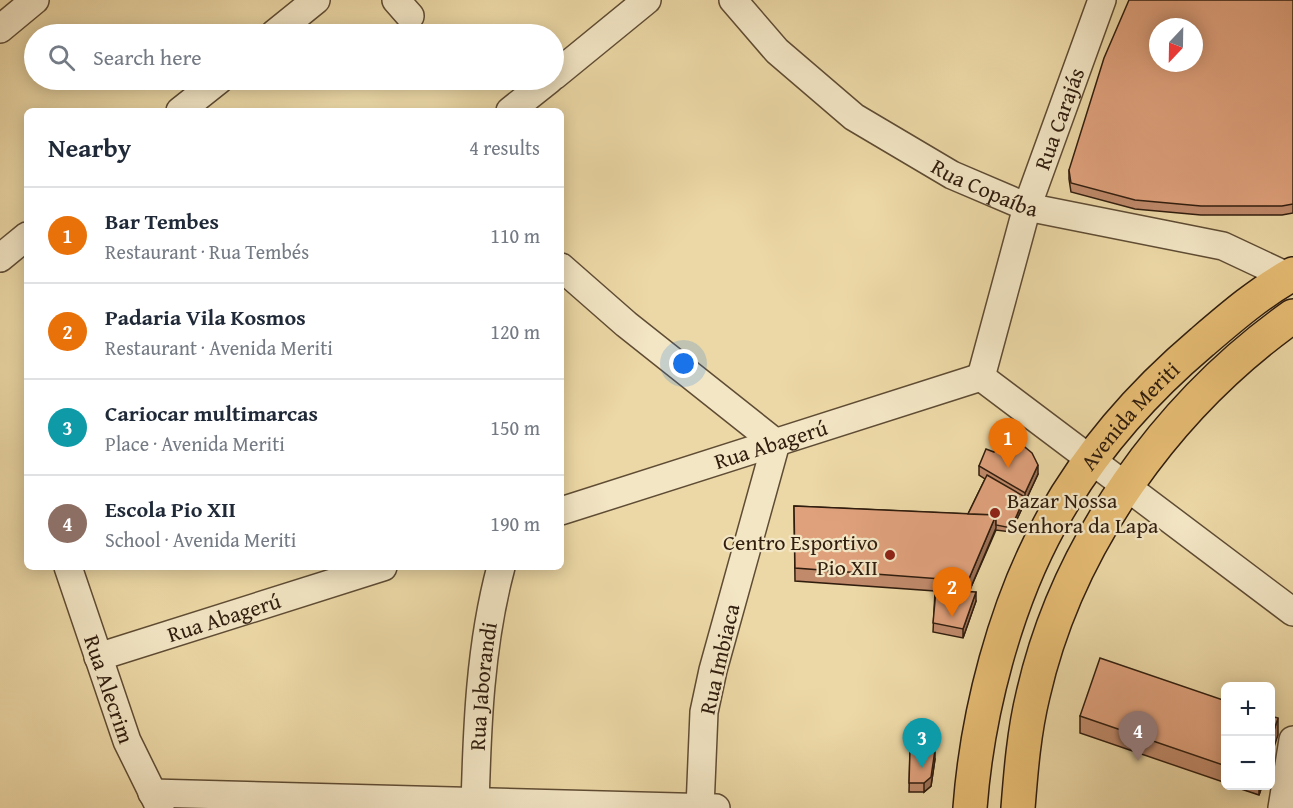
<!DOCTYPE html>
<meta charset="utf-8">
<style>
body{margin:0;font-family:"Gentium Book Plus",serif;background:#f6f6f7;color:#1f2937}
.controls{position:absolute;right:18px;bottom:18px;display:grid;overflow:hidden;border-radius:9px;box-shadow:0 3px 15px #0003}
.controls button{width:54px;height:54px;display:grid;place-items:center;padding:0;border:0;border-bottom:2px solid #e0e1e3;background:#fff;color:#1f2937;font:30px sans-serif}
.compass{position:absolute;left:1149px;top:18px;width:54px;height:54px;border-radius:50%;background:#fff;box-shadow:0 3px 15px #0003;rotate:202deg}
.you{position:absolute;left:684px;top:364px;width:21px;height:21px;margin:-15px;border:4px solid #fff;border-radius:50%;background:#1a73e8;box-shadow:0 0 0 9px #1a73e833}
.badge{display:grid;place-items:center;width:39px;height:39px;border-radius:50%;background:#111827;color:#fff;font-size:20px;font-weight:700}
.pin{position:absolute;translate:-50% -50px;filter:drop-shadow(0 2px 3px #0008)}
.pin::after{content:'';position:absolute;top:32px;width:21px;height:18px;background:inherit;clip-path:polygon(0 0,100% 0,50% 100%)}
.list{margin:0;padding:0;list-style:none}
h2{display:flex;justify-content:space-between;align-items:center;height:78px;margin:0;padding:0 24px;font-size:26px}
h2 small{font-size:20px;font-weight:400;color:#747a83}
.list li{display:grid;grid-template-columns:39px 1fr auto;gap:18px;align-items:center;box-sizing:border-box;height:96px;padding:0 24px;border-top:2px solid #e0e1e3}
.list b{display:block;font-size:22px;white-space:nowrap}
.list p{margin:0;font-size:20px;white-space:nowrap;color:#747a83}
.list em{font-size:20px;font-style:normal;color:#747a83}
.icon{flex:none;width:33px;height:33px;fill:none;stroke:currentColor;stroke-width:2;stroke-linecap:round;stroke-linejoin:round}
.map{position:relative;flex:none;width:1293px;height:808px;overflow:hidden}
.search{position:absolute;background:#fff;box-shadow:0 3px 15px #0003;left:24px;top:24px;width:540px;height:66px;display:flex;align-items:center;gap:15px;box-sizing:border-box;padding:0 21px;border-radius:33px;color:#747a83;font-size:22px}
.panel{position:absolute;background:#fff;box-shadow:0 3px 15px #0003;left:24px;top:108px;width:540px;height:462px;border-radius:9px}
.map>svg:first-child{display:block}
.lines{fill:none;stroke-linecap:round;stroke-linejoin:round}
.minor-casing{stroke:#5f4c34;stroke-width:30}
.major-casing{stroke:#301d0e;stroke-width:36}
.minor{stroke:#f3e6c5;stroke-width:27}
.major{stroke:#e6bc73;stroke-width:33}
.wall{fill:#c08a6b;stroke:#301d0e;stroke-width:1.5}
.shaded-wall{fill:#9c7157;stroke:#301d0e;stroke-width:1.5}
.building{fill:#dfa17c;stroke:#301d0e;stroke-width:1.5;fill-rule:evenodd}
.poi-dot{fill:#8f2418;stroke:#f3e6c5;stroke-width:2}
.labels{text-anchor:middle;stroke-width:4.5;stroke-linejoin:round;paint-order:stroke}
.street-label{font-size:22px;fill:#301d0e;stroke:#f3e6c5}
.poi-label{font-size:22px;fill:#301d0e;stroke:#f3e6c5;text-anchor:start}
</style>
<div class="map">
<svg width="1293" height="808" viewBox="0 0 1293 808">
<rect width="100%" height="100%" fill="#ecd8a6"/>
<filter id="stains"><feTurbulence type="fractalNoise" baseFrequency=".00333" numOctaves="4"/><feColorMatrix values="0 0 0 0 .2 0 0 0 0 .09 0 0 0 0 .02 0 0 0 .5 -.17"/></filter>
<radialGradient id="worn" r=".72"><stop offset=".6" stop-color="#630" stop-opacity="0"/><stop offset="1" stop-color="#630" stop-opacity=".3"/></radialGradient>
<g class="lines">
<!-- minor casing -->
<g class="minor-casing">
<g id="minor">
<path d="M396 0 410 16"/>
<path id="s1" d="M733 0 777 51 854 117 952 175 1027 207 1223 246 1289 277"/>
<path d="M0 29 35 0"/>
<path d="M274 34 316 0"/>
<path d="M554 76 647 0"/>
<path d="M180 111 219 80"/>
<path d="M510 111 549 80"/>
<path d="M0 258 27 236"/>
<path d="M561 267 626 324 776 443 713 670 704 712 700 808"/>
<path id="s2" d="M981 377 1027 207 1102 0"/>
<path d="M981 377 1293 612"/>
<path id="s3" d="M561 511 981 377"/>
<path id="s4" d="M68 567 127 741 160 808"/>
<path id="s5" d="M98 657 383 567"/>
<path d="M152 793 716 808"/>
<path id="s6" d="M475 808C477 727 480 645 501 567"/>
<path d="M1282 808 1293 740"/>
</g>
</g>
<!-- major casing -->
<g class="major-casing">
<g id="major">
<path id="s7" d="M970 808C977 714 1005 605 1051 522 1089 453 1143 392 1202 342 1230 318 1260 292 1293 274"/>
<path d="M1018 808C1021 770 1024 732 1033 695 1067 544 1168 405 1293 316"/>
</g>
</g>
<!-- minor -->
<use href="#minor" class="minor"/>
<!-- major -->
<use href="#major" class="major"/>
</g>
<!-- wall -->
<path class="wall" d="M1293 0V213L1282 215H1201L1135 209 1071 192 1069 179V170Z
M979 466 1038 474 1011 532 996 530 969 592 976 601 963 638 933 632 935 591 795 581 794 506 968 514 985 479 979 475Z
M1226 701V783L1080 733V716Z
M910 749 935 759 931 786 924 792H909Z
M1232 786H1262L1259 795Z"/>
<!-- shaded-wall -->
<path class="shaded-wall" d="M1038 465V474L1011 532V528L1025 497V493Z
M996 515V528L968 594V581Z
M976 592V601L963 638V629Z
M1278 718V735L1270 759V742Z
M935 750V759L931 786 924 792V783Z
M1259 786H1262L1259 795Z"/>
<!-- building -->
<path class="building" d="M1129 0H1293V204L1282 206H1201L1135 200 1071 183 1069 170 1104 58ZM1158 27H1194V63H1158Z
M1008 433 1032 453 1038 465 1025 493 979 466 986 449 994 452Z
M987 475 1025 497 1011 528 996 525V515L968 514Z
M794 506 996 515 968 581 795 568Z
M936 590 976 592 963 629 933 623Z
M1100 658 1226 701V766L1080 716Z
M1270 716 1278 718 1270 742Z
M910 749 935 750 931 777 924 783H909Z"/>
<!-- markers -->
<g class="poi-dot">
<circle cx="995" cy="513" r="6"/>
<circle cx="890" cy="555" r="6"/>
</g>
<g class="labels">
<!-- street labels -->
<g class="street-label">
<text dy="8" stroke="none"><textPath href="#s2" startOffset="270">Rua Carajás</textPath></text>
<text dy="8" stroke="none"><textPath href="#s1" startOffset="318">Rua Copaíba</textPath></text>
<text dy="8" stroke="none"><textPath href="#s7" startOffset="432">Avenida Meriti</textPath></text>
<text dy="8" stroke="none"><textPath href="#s3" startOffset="220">Rua Abagerú</textPath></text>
<text dy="8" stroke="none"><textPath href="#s5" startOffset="132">Rua Abagerú</textPath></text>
<text transform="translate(719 659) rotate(-77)" y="8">Rua Imbiaca</text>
<text dy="8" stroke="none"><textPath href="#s6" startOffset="122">Rua Jaborandi</textPath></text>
<text dy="8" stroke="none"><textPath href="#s4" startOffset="129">Rua Alecrim</textPath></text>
</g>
<!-- poi labels -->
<g class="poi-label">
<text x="1007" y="508">Bazar Nossa<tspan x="1007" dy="25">Senhora da Lapa</tspan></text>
<text x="878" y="550" text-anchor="end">Centro Esportivo<tspan x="878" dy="25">Pio XII</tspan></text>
</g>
</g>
<rect width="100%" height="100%" filter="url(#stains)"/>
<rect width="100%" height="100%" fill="url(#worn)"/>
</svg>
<div class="controls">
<button>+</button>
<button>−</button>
</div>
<svg class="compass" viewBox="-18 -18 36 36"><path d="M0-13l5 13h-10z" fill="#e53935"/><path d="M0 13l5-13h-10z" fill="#747a83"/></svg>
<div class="you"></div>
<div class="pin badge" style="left:1008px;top:468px;background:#e8710a">1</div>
<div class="pin badge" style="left:952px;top:617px;background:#e8710a">2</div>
<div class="pin badge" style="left:922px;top:768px;background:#0f9aa8">3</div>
<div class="pin badge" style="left:1138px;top:761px;background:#8d6e63">4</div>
<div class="search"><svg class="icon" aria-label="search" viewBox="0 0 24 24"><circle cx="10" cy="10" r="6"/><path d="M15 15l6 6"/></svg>Search here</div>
<section class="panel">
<h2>Nearby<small>4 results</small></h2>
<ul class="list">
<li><span class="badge" style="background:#e8710a">1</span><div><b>Bar Tembes</b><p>Restaurant · Rua Tembés</p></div><em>110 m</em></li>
<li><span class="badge" style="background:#e8710a">2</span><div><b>Padaria Vila Kosmos</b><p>Restaurant · Avenida Meriti</p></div><em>120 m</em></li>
<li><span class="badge" style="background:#0f9aa8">3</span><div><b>Cariocar multimarcas</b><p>Place · Avenida Meriti</p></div><em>150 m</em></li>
<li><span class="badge" style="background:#8d6e63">4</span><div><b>Escola Pio XII</b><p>School · Avenida Meriti</p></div><em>190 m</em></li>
</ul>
</section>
</div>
